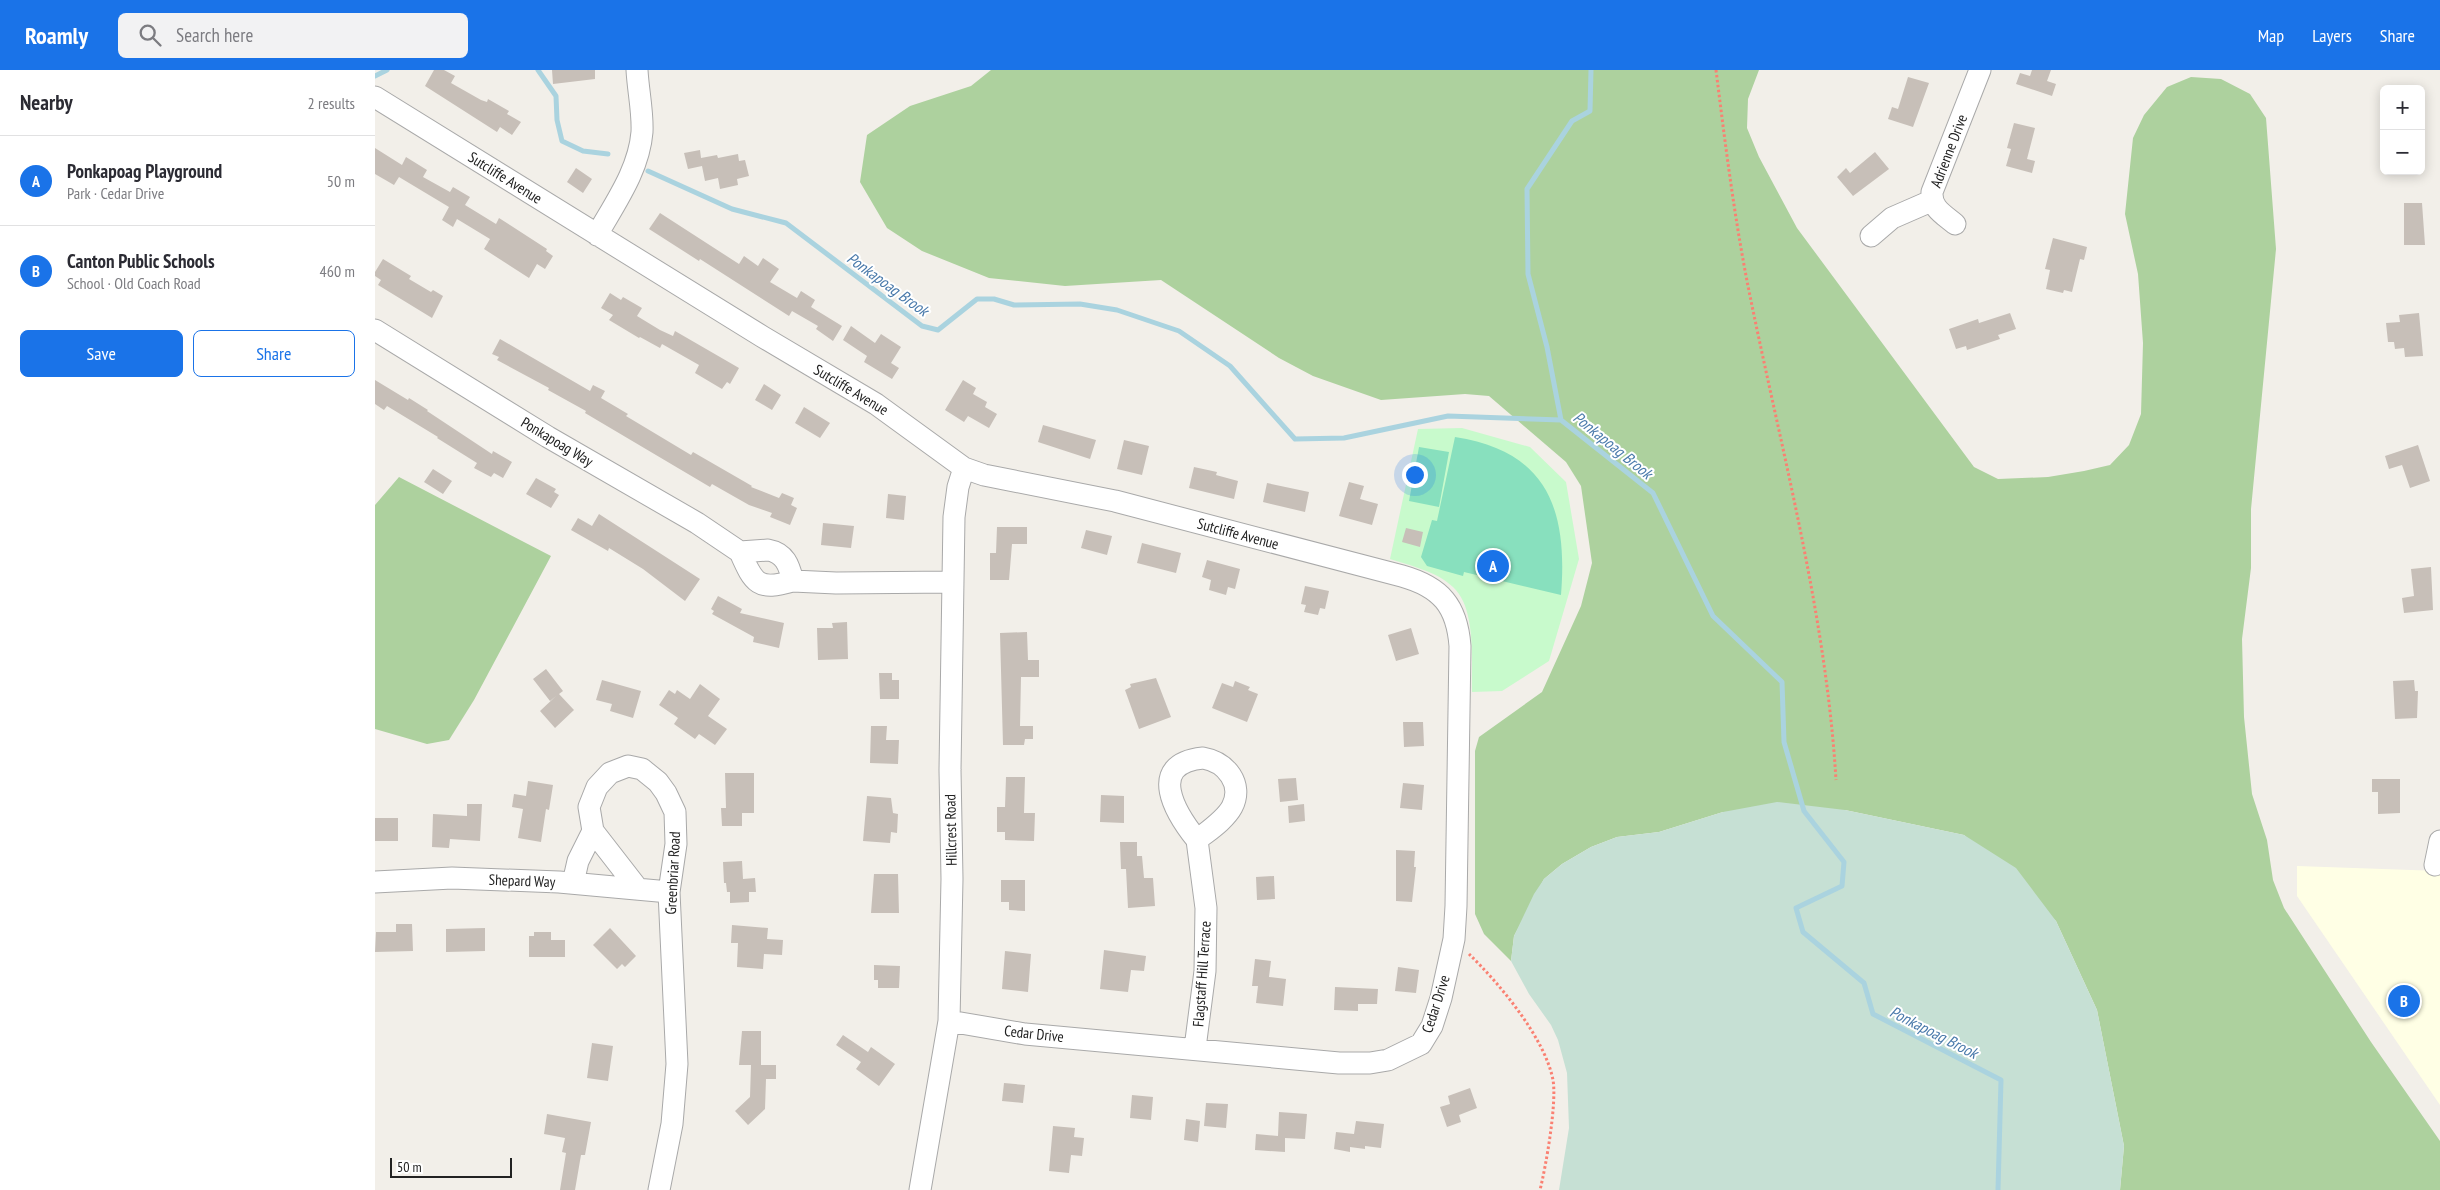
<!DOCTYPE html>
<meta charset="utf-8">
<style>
body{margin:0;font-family:"PT Sans Narrow",sans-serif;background:#f2f2f3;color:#2b2b33}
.controls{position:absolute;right:15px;top:15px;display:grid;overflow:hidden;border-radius:8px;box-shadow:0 2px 12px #0003}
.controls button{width:45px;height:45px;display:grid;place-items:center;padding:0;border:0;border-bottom:1px solid #e1e1e2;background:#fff;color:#2b2b33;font:25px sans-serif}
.scale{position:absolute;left:15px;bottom:12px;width:122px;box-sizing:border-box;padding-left:5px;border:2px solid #222;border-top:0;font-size:14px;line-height:18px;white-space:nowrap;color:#222;-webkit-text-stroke:4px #fff;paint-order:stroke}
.you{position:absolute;left:1039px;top:404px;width:18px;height:18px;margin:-12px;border:4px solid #fff;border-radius:50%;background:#1a73e8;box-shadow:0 0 0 8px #1a73e833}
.badge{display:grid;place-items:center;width:32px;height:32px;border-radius:50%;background:#1a73e8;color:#fff;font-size:16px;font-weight:700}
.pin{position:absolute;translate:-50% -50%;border:2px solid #fff;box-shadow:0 1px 5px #0006}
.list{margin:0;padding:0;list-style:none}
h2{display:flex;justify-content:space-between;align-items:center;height:65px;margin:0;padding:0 20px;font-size:21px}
h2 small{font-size:16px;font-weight:400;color:#7c7c81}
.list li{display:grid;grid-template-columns:32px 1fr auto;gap:15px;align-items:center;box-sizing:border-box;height:90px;padding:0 20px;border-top:1px solid #e1e1e2}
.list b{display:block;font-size:19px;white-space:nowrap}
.list p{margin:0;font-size:16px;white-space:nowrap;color:#7c7c81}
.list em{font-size:16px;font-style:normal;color:#7c7c81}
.actions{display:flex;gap:10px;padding:15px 20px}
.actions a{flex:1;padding:11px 0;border:1px solid #1a73e8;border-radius:8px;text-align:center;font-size:18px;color:#1a73e8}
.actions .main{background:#1a73e8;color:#fff}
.icon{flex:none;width:28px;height:28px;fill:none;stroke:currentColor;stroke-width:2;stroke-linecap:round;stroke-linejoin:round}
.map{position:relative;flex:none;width:2065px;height:1120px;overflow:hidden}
header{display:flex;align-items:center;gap:30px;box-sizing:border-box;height:70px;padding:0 25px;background:#1a73e8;color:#fff}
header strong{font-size:24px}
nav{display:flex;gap:28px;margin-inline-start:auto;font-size:18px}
.search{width:350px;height:45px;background:#f2f2f3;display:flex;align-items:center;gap:12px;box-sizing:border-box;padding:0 18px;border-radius:8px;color:#7c7c81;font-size:19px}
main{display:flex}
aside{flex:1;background:#fff}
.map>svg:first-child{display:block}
.education{fill:#ffffe5}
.forest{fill:#add19e}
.wetland{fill:#c6e0d4}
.park{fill:#c8facc}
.pitch{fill:#88e0be}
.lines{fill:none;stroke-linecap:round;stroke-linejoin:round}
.stream{stroke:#aad3df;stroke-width:5}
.building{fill:#c7bfb8}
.minor-casing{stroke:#a9a9a9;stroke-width:23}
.path{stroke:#fa8072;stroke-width:3;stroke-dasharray:2.5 2.5;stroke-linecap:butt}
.minor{stroke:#fff;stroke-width:21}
.labels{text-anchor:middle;stroke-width:4;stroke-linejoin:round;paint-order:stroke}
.street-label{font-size:15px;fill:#222;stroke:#fff}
.water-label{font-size:16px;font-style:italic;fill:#4a7aab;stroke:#fff}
</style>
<header>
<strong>Roamly</strong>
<div class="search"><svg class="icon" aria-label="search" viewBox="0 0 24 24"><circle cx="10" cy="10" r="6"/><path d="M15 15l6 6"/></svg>Search here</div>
<nav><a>Map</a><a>Layers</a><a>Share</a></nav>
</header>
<main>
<aside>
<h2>Nearby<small>2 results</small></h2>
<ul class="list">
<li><span class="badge">A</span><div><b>Ponkapoag Playground</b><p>Park · Cedar Drive</p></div><em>50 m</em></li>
<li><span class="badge">B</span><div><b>Canton Public Schools</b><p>School · Old Coach Road</p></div><em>460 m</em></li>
</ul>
<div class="actions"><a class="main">Save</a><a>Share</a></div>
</aside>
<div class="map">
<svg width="2065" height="1120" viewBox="0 0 2065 1120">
<rect width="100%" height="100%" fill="#f2efe9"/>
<!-- education -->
<path class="education" d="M1922 796 2065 801V1035L1922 826Z"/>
<!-- forest -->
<path class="forest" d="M616 0H1384L1373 29 1372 58 1384 87 1422 158 1599 397 1623 409 1673 407 1709 401 1735 395 1754 375 1766 344 1768 273 1763 204 1750 144 1758 68 1769 45 1792 17 1816 7 1846 9 1875 24 1891 48 1901 179 1876 439V498L1867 569 1869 647 1877 724 1892 770 1898 810 1909 838 1996 972 2065 1071V1120H1745L1749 1076 1722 940 1681 851 1589 765 1470 740 1348 742 1284 762 1242 767 1216 777 1187 794 1169 809 1139 866 1136 891 1109 864 1100 844V681L1104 667 1167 622 1206 536 1217 493 1206 416 1191 392 1114 326 1090 324 1006 330 938 306 904 288 786 210 690 216 614 208 547 181 512 158 485 112 492 65 535 36 596 16Z
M24 407 176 486 99 630 74 670 52 674 0 659V435Z"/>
<!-- wetland -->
<path class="wetland" d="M1402 732 1470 740 1589 765 1641 798 1681 851 1722 940 1749 1076 1745 1120H1184L1194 1058 1192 1003 1183 970 1176 955 1154 924 1136 891 1139 866 1159 824 1169 809 1187 794 1216 777 1242 767 1284 762 1348 742Z"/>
<!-- park -->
<path class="park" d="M1087 358 1155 377 1191 412 1204 489 1174 591 1127 621 1097 622C1096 592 1102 539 1078 517 1061 501 1036 496 1015 489L1043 359Z"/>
<!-- pitch -->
<path class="pitch" d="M1080 367C1172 381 1193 439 1186 525L1089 502 1088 506 1052 496 1046 487 1057 450 1062 451Z
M1044 377 1074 382 1064 437 1034 431Z"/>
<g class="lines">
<!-- stream -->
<path class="stream" d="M163 0 181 26 182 50 187 71 208 81 233 84
M0 6 12 0
M273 101 357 139 411 153 547 256 563 260 602 229H619L639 235 705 234 742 240 804 261 855 296 920 369 969 368 1073 346 1186 350 1278 423 1338 546 1407 612 1409 672 1429 741 1469 792 1467 816 1421 838 1428 862 1489 913 1498 944 1626 1010 1623 1120
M1186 350 1172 277 1153 204 1152 119 1197 51 1215 41 1216 0"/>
</g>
<!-- building -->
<path class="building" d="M59 0H69L80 6 76 13 106 30 112 32 113 29 134 41 132 44 146 52 137 65 125 57 122 62 50 16Z
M177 0H220V9L178 14Z
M1657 0H1676L1672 11 1681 14 1677 26 1641 14 1645 3 1655 6Z
M1533 7 1554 13 1538 57 1513 49 1517 37 1523 39Z
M1639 53 1660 58 1652 89 1660 91 1657 103 1631 96 1636 79 1632 78Z
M0 78 27 95 31 87 52 100 48 107 75 122 78 117 95 127 90 135 121 154 124 148 172 179 171 181 178 186 170 199 162 194 154 208 109 179 115 169 82 149 78 157 67 150 74 137 24 107 19 115 0 104Z
M325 80 326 88 342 85 343 88 363 84 364 91 370 90 374 106 362 109 363 115 345 119 343 108 330 111 327 96 313 99 309 83Z
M1500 82 1514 99 1478 126 1462 107 1471 98 1475 103Z
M201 98 217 109 208 123 192 112Z
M2029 133H2047L2050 175H2029Z
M285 143 364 194 369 186 383 196 388 188 404 199 395 212 422 228 426 221 440 230 436 237 467 256 458 271 441 259 443 256 417 241 414 246 325 189 324 191 274 159Z
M1678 168 1712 177 1709 190 1705 189 1697 222 1689 220 1688 223 1671 219 1675 200 1670 199Z
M8 189 36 206 34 209 56 222 58 220 68 226 57 248 3 215 6 210 0 206V202Z
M235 223 246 230 248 227 267 238 262 246 285 260 298 266 300 261 364 298 355 314 352 312 347 319 320 303 324 295 287 274 285 278 265 267 264 268 234 250 238 245 226 238Z
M1635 243 1641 259 1623 265 1625 269 1592 280 1591 276 1581 279 1574 259 1603 249 1604 253Z
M2044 243 2048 286 2030 287 2029 278 2020 279 2019 272H2013L2011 253 2025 252 2024 245Z
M476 256 500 273 506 264 526 277 516 293 524 298 517 309 489 292 492 286 468 270Z
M125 269 215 321 218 315 230 321 226 328 253 344 251 346 316 385 318 382 377 416 376 417 404 428 407 423 419 428 416 435 422 438 415 455 395 447 397 443 374 435 337 414 335 417 210 343 211 341 173 320 174 318 122 290 124 287 117 284Z
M0 310 33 330 34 328 53 340 52 341 117 384 118 381 137 392 128 408 119 403 116 407 99 398 102 393 62 368 63 367 12 336 9 340 0 334Z
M588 310 601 318 598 324 612 332 610 337 622 344 614 358 593 346 589 352 570 340Z
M389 314 406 325 397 340 380 330Z
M429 337 455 353 445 368 420 353Z
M668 355 721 370 715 389 663 372Z
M749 370 774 376 767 405 742 399Z
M2043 375 2055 411 2035 418 2027 395 2014 399 2010 386Z
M819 397 842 402 841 405 863 411 859 429 814 418Z
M58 399 77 411 68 424 49 412Z
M161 408 181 419 179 422 184 425 176 438 151 424Z
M974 412 989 416 985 429 1003 434 997 455 964 446Z
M892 413 934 422 930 442 888 432Z
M513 424 531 426 529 450 511 448Z
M224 444 325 509 310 531 268 499 234 478 233 481 196 460 203 448 217 456Z
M448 453 479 456 476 478 446 475Z
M622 457H652V474H637L634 510H615V483H621Z
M1031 458 1048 462 1045 477 1027 472Z
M711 460 737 466 732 485 706 478Z
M767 473 806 483 801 503 762 493Z
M832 490 865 499 860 519 853 517 851 525 834 520 836 510 827 507Z
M2056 497 2058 540 2029 543 2027 528 2039 526 2036 499Z
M930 516 954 521 950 539 945 538 943 545 929 542 931 535 926 534Z
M343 526 367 539 365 543 409 553 404 578 378 572 379 567 337 544 339 541 336 539Z
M472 552 473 589 443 590 442 558H458L457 553Z
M1036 558 1044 584 1021 591 1013 565Z
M652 562 653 590H664V607H646L645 656H658V669H650L649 675H628L625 563Z
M171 599 188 621 184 624 199 640 180 658 165 641 181 626 175 631 158 609Z
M504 603H517V610H524V629H505Z
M781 608 796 647 764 659 750 620 756 617 755 614Z
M227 610 266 621 258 648 235 641 237 634 221 630Z
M2039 610 2040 621H2043L2042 648 2020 649 2018 611Z
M860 611 875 617 873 620 883 624 872 652 837 638 847 613 858 617Z
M325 614 345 629 333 646 352 659 340 675 324 664 320 669 299 654 303 648 284 635 294 620 300 624 302 620 315 629Z
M1028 652H1048L1049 676 1029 677Z
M496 656H512L511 670H524L523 694 495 693Z
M350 703H379V743H367V756H347L346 738H351Z
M631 707H650L649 743H660L659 771 630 770V762H622V737H630Z
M921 708 923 730 905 732 903 709Z
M1997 709H2025V743L2003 744V722H1997Z
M153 711 178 715 174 740 171 739 166 772 143 768 148 739 137 737 139 724 151 726Z
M1028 713 1049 715 1047 740 1025 738Z
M726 725 749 726V753L725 752Z
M492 726 516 728 518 743 523 744 522 763 516 762 515 773 488 771Z
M92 734H107L105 771 75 769 74 778 57 777 58 744 92 746Z
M929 734 930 751 914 753 913 736Z
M0 748H23V771H0Z
M745 772H762V786H767L769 808H778L780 836 753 838 751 799H746Z
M1021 780 1040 781 1039 797H1041L1037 832 1021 831Z
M367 791 368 809 380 808 381 822H374V832L355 833V822H352L351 813H349L348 792Z
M499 804H523L524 843H496Z
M899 806 900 829 882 830 881 807Z
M626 810H650V841L634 840V832H626Z
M21 854H37L38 881 0 882 1 862H21Z
M357 855 393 858 392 869 408 870 407 885 389 884 388 899 362 897 363 873H356Z
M110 858V881L71 882V859Z
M235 858 261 886 250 897 247 894 242 899 218 875Z
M159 862H176V870H190V887H154V866H159Z
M729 880 771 886 769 901 756 900 753 922 725 919Z
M630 881 656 884 653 922 627 919Z
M880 889 896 891 894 907 911 909 908 936 881 933 883 916H877Z
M499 895 525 896 524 918H503V910H499Z
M1023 897 1044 900 1041 923 1020 921Z
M960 917 1003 919 1002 934H983V941L959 940Z
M367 961H386V995H380H401V1009H391L390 1039 373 1055 360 1041 375 1027 376 995H364Z
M468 965 493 982 496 977 520 994 504 1016 481 999 486 992 461 975Z
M217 973 238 976 233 1011 212 1008Z
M629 1013 650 1015 648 1033 627 1031Z
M1095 1018 1102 1038 1084 1045 1086 1052 1072 1057 1065 1037 1075 1034 1073 1026Z
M757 1025 778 1027 776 1050 755 1048Z
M831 1033 853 1034 851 1058 829 1056Z
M904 1042 932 1044 930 1069 910 1068V1082L880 1080 881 1064 903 1066Z
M172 1044 216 1052 210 1085H206L200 1120H185L191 1083 187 1082 190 1068 169 1064Z
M811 1049 825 1051 823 1072 809 1070Z
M981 1051 1009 1054 1006 1078 990 1076V1079L975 1077V1082L959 1079 961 1062 979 1064Z
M678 1056 700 1058 699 1067 709 1068 707 1086 696 1085 694 1103 674 1101Z"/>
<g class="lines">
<!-- minor casing -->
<g class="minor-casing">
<path id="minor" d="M0 27 388 267 501 334 589 398 609 405 740 431 1027 506C1066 517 1082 536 1085 576L1081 836 1079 869 1066 928 1057 956 1046 974 1013 990 995 993H964L650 964 574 951
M1580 154C1568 144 1556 138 1557 122L1605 0
M222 165C240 133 264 100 267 62 268 42 263 20 262 0
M1496 166 1517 148 1556 131
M0 260 173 367 322 453 365 482
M393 480C410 483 414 495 418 511 383 521 379 514 365 482Z
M418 511 461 513 578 512
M828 688C851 692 869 714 857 737 850 750 833 761 822 770 801 744 770 694 828 688Z
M2060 795 2065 771
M0 812 77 808 184 812 294 822
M198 813 203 791 218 761
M263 819 218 761 214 737 222 717 235 703 253 696 267 699 283 712 291 723 300 742 301 774 294 822 302 994 297 1054 284 1120
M820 978 830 901 831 838 822 770
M545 1120 574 951 577 809 575 700 579 447 583 417 589 398"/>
</g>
<!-- path -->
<path class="path" d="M1341 0C1350 72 1359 145 1373 216 1406 380 1451 543 1461 710
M1094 884C1124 913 1170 968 1178 1010 1182 1033 1171 1096 1165 1120"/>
<!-- minor -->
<use href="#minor" class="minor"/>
</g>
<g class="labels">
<!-- street labels -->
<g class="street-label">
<text transform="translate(1574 81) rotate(-69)" y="5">Adrienne Drive</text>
<text transform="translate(130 108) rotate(32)" y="5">Sutcliffe Avenue</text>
<text transform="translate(476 320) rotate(31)" y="5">Sutcliffe Avenue</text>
<text transform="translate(182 372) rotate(31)" y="5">Ponkapoag Way</text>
<text transform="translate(863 464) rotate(15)" y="5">Sutcliffe Avenue</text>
<text transform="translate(576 760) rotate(-91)" y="5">Hillcrest Road</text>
<text transform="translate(298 803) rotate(-87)" y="5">Greenbriar Road</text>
<text transform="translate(147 811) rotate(2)" y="5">Shepard Way</text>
<text transform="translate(827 904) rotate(-86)" y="5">Flagstaff Hill Terrace</text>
<text transform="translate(1061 934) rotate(-72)" y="5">Cedar Drive</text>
<text transform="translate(659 964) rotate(6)" y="5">Cedar Drive</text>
</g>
<!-- water labels -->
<g class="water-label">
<text transform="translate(513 214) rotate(36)" y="6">Ponkapoag Brook</text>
<text transform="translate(1238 375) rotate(39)" y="6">Ponkapoag Brook</text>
<text transform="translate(1559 962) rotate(27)" y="6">Ponkapoag Brook</text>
</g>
</g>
</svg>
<div class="controls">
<button>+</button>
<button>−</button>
</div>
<div class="scale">50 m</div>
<div class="you"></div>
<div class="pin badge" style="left:1118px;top:496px">A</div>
<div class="pin badge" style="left:2029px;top:931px">B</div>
</div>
</main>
